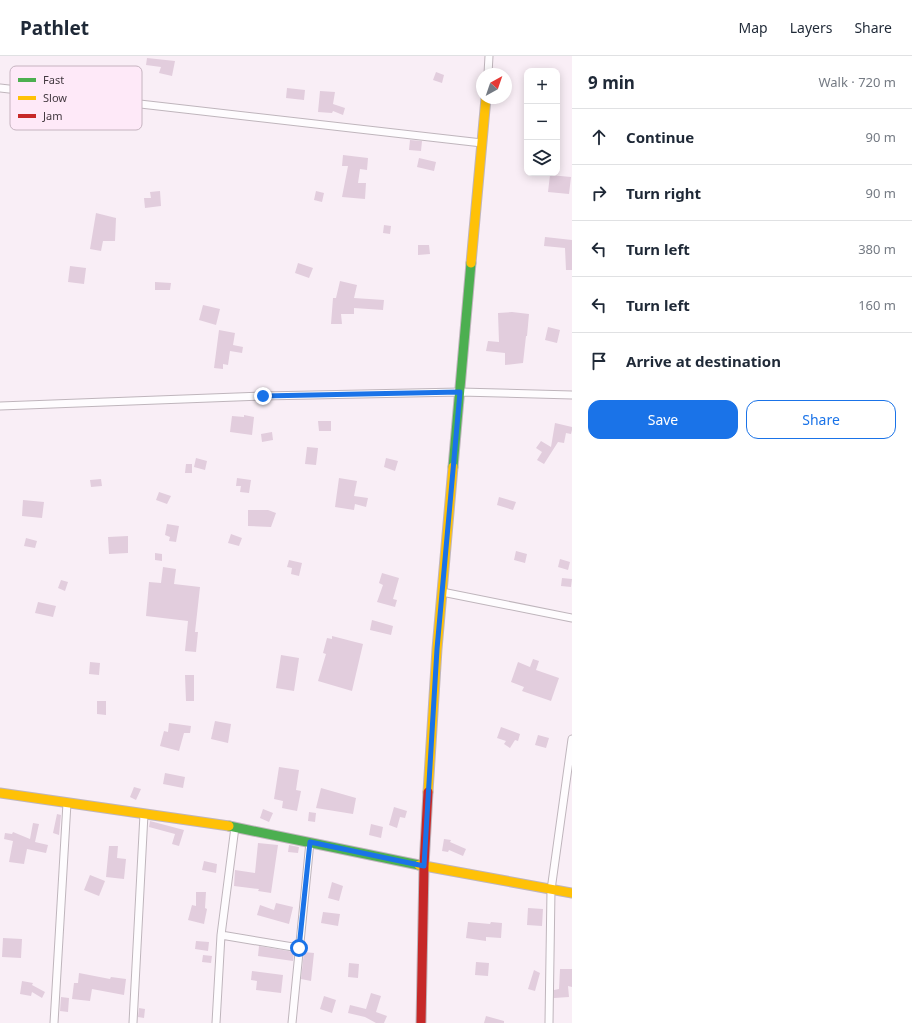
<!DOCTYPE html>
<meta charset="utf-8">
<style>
body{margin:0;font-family:"Noto Sans",sans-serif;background:#f2f2f3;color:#1f2937}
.controls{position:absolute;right:12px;top:12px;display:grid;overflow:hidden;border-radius:8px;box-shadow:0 2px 10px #0003}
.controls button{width:36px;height:36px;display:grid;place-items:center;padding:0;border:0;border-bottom:1px solid #e0e1e3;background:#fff;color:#1f2937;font:20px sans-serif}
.compass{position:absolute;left:476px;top:12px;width:36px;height:36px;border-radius:50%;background:#fff;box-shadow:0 2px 10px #0003;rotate:40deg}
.stop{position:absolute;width:12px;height:12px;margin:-9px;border:3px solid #1a73e8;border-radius:50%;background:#fff}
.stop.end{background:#1a73e8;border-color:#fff;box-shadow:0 1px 4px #0008}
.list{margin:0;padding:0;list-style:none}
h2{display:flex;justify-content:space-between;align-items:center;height:52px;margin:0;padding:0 16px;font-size:17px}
h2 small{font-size:13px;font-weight:400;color:#747a83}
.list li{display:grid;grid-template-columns:26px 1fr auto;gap:12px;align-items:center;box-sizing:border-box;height:56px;padding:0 16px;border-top:1px solid #e0e1e3}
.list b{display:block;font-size:15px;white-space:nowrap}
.list em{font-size:13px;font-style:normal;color:#747a83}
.actions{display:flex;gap:8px;padding:12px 16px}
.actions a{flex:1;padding:9px 0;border:1px solid #1a73e8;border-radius:12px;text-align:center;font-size:14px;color:#1a73e8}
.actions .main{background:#1a73e8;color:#fff}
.icon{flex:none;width:22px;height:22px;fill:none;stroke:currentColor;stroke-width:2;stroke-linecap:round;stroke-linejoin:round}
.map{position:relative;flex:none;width:572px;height:967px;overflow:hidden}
header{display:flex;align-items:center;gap:24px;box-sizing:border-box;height:56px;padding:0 20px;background:#fff;border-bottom:1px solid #e0e1e3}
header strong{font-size:19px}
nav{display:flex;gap:22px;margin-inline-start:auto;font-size:14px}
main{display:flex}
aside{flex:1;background:#fff}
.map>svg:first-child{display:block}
.building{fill:#e2cddd}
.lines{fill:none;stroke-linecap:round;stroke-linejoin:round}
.street-casing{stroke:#bfb5bc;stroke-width:9}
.fast-casing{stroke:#bfb5bc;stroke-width:11}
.slow-casing{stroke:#bfb5bc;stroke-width:11}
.jam-casing{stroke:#bfb5bc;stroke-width:11}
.street{stroke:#fefcfe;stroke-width:7}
.fast{stroke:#4caf50;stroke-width:9}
.slow{stroke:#ffc107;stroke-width:9}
.jam{stroke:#c62828;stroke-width:9}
.route{stroke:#1a73e8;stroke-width:5}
.key{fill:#fee9f8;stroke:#c6b4c0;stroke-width:1}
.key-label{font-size:11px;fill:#42383f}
</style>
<header>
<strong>Pathlet</strong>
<nav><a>Map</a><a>Layers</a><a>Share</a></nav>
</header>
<main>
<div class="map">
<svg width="572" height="967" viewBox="0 0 572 967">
<rect width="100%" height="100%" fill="#f9eef6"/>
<!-- building -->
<path class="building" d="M147 2 175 5 172 20 159 17 161 11 146 9Z
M436 16 444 19 442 27 433 24Z
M287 32 305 34 304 44 286 42Z
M320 35 335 36 333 48 345 52 343 59 333 55 332 57 318 56Z
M410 84 422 85 421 95 409 94Z
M343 99 368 102 367 114 360 113 358 127H366L365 143 342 141 348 110H342Z
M419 102 436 106 434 115 417 111Z
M550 119 571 121 569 138 548 136Z
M160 135 161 150 145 152 144 142H151L150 136Z
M316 135 324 137 322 146 314 144Z
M96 157 116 162 115 185H103L101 195 90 193Z
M384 169 391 170 390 178 383 177Z
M545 181 572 184V214H566L565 192 544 190Z
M418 189H429L430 198 418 199Z
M298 207 313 212 309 222 295 217Z
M70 210 86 212 84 228 68 226Z
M340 225 357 229 354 242 384 244 383 254 354 252V258H341L342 268H331L333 242H336Z
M155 226 171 227 170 234H155Z
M203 249 220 253 216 269 199 264Z
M512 256 529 258 527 280H526L523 307 505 309V297L486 295 488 285 499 286 498 257Z
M548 271 560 274 557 287 545 284Z
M219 274 235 277 233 289 243 291 242 297 230 295 228 309 223 308V313L214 312Z
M244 359 254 361 252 379 230 376 232 360 244 361Z
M318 365H331V375H319Z
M555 367 572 371V374L571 378 566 377 564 387 558 386 544 408 537 404 542 396 536 392 541 385 551 391Z
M272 376 273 384 262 386 261 378Z
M307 391 318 392 316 409 305 408Z
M196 402 207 405 205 414 194 411Z
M386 402 398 405 395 415 384 411Z
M186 408H192V417H185Z
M237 422 251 424 249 437 240 436 241 430H236Z
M339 422 357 425 354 440 368 442 366 451 355 448 354 454 335 451Z
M101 423 102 430 91 431 90 424Z
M159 436 171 440 167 448 156 444Z
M499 441 516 446 513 454 497 449Z
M23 444 44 446 42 462 22 460Z
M248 454H268L276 457 271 471 248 470Z
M167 468 179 470 176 486 169 485 170 481 165 479Z
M231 478 242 482 239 490 228 487Z
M128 480V497L109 498 108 481Z
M26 482 37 485 35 492 24 490Z
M516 495 527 498 525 507 514 504Z
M155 497 162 498V505L155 504Z
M560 503 570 506 568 514 558 511Z
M289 504 302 507 299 520 291 518 292 512 287 511Z
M163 511 176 513 174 528 200 531 195 576H198L196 596 185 595 188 565 146 560 149 526 161 527Z
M382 517 399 522 393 543 397 544 395 551 377 546 383 529 379 527Z
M562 522 572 523 571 531 561 530Z
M61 524 68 526 65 535 58 532Z
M38 546 56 550 53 561 35 557Z
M372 564 393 570 391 579 370 574Z
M332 580 363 588 352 635 318 625 326 598 323 597 327 582 332 583Z
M281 599 299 602 294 635 276 632Z
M533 603 539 605 536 614 559 622 551 645 522 635 524 631 511 626 518 606 530 611Z
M90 606 100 607 99 619 89 618Z
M185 619H194V645H186Z
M97 645H106V659L97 658Z
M215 665 231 668 228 687 211 683Z
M169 667 191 670 190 677H184L179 695 160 690 164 675 168 676Z
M501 671 520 678 518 685 515 684 510 692 504 688 506 685 497 682Z
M538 679 549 682 546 692 535 689Z
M279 711 299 714 296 734 301 735 297 755 282 752 283 745 274 743Z
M165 717 185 721 183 732 163 728Z
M134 731 141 733 136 744 130 741Z
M321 732 356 742 353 758 316 752Z
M394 751 407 755 405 762 400 761 397 772 389 769Z
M263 753 273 757 269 766 260 762Z
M309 756 316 757 315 766 308 765Z
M57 758 61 759 59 779 53 777Z
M150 765 184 774 179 790 172 788 175 778 149 771Z
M33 767 39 768 35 786 48 789 46 797 27 793 24 808 9 806 13 785 4 783 5 777 12 778 13 776 30 783Z
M371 768 383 771 381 782 369 779Z
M444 783 451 784 450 786 466 793 463 800 449 794 448 796 442 795Z
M258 787 278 789 271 837 258 835 259 833 234 830 235 814 255 817Z
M289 789 299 791 298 797 288 796Z
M109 790H118L117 802 126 803 124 823 106 821Z
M204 805 217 808 216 817 202 814Z
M90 819 105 825 99 840 84 834Z
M332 826 343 830 339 845 328 842Z
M196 836H206L205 852 207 853 204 868 188 864 192 849 196 850Z
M276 847 293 851 289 868 257 859 260 849 274 854Z
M528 852 543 853 542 870 527 869Z
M323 856 340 858 338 870 321 867Z
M468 866 490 868 491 866 502 867 501 882 486 881V885L466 882Z
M3 882 22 883 21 902 2 901Z
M196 885 209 886 208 895 195 893Z
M259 890 294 896 293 905 258 900Z
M304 896 314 897 311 925 301 923Z
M203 899 212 900 211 907 202 906Z
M476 906 489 907 488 920 475 919Z
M349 907 359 908 358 922 348 921Z
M560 913H572V931L568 930 569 941 554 942V934L559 933Z
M534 914 540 917 535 935 528 933Z
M252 915 283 919 281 937 256 934 257 925 251 924Z
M79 917 110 923 111 921 126 923 124 939 92 933 90 945 72 943 74 927H78Z
M22 925 33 927 32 929 45 936 42 942 32 936 31 940 20 938Z
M371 937 381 940 376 956 387 960 384 967H376L365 961 348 957 350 949 366 953Z
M324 940 336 944 332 957 320 953Z
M61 941 69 942 68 956 60 955Z
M139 952 145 953 144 962 138 961Z
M486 960 504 965V967H484Z"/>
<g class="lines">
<!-- street casing -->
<g class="street-casing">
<path id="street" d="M488 18 489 0
M0 32 482 87
M0 350 263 340 460 336 572 339
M442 536 572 562
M221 879 299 892
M54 967 67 747
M133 967 144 758
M216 967 221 879 235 771
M292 967 310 786
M549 967 551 834 572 683"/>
</g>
<!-- fast casing -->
<g class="fast-casing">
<path id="fast" d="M453 411 471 207
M229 770 419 809"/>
</g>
<!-- slow casing -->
<g class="slow-casing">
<path id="slow" d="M471 207 486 42
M428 736 437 593 453 411
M0 737 229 770
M419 809 572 837"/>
</g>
<!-- jam casing -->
<g class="jam-casing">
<path id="jam" d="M421 967 424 810 428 736"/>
</g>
<!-- street -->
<use href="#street" class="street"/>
<!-- fast -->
<use href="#fast" class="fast"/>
<!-- slow -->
<use href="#slow" class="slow"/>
<!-- jam -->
<use href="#jam" class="jam"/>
</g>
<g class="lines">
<!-- route -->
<path class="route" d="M263 340 460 336 437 593 424 810 310 786 299 892"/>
</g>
<!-- legend -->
<rect x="10" y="10" width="132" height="64" rx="6" class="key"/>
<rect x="18" y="22" width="18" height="4" fill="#4caf50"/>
<rect x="18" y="40" width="18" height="4" fill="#ffc107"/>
<rect x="18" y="58" width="18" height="4" fill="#c62828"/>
<g class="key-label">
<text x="43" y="28">Fast</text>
<text x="43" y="46">Slow</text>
<text x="43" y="64">Jam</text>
</g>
</svg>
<div class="controls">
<button>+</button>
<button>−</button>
<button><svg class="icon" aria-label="layers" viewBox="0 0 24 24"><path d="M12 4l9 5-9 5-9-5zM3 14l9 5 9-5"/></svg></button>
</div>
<svg class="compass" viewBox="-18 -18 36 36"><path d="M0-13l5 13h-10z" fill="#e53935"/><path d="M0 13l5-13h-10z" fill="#747a83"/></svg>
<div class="stop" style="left:299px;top:892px"></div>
<div class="stop end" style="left:263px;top:340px"></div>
</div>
<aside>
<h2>9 min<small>Walk · 720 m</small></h2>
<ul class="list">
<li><svg class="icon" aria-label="ahead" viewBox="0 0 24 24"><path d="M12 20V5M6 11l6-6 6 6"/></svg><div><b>Continue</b></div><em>90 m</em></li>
<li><svg class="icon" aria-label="right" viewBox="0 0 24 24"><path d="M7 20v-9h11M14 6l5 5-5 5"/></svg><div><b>Turn right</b></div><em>90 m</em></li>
<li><svg class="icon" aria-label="left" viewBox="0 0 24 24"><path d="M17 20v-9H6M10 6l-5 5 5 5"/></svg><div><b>Turn left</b></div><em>380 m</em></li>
<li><svg class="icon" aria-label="left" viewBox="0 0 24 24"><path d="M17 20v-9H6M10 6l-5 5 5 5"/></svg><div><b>Turn left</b></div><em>160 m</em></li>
<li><svg class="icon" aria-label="arrive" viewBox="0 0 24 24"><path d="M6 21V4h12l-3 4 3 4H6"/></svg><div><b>Arrive at destination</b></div></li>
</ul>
<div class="actions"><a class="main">Save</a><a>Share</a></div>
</aside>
</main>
